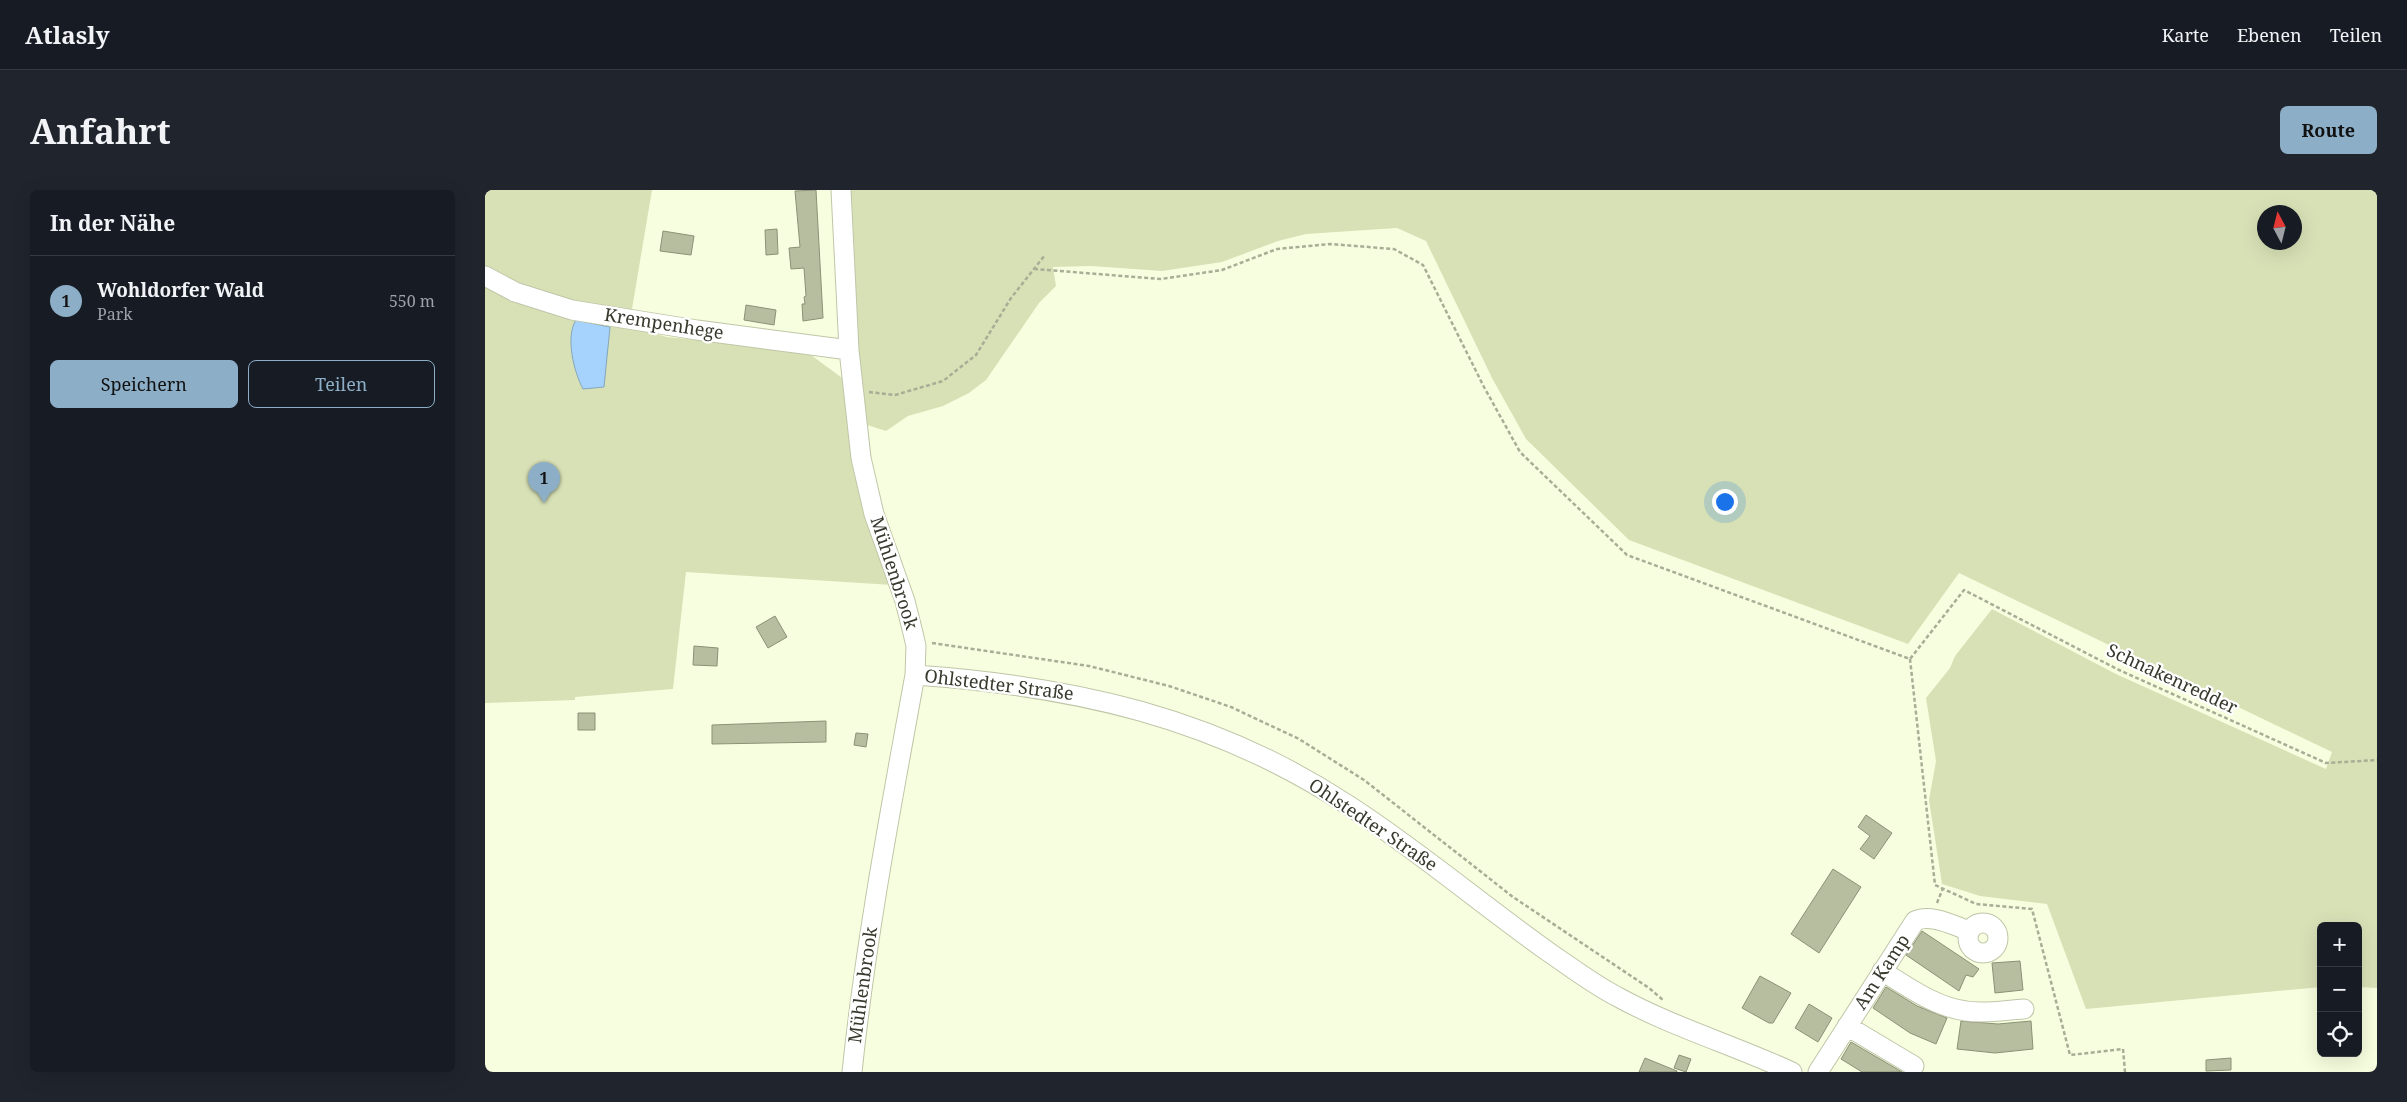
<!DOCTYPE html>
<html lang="de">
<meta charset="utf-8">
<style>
body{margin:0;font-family:"Noto Serif",serif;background:#20242c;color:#f1f3f6}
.controls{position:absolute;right:15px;bottom:15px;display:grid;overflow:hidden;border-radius:8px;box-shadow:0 5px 20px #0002}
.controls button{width:45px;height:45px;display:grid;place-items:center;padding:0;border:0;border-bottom:1px solid #363941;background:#171b24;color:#f1f3f6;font:25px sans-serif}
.compass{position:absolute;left:1772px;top:15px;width:45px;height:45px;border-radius:50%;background:#171b24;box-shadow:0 5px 20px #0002;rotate:353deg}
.you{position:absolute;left:1239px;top:311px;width:18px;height:18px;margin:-12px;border:4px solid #fff;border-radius:50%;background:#1a73e8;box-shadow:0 0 0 8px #1a73e833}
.badge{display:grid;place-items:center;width:32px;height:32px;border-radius:50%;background:#8caec7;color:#111;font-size:16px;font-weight:700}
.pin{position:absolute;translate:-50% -41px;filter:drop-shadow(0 1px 2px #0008)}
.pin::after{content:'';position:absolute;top:26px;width:18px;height:15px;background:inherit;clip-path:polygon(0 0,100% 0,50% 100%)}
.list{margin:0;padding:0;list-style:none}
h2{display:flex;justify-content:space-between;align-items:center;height:65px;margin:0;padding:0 20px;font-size:21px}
h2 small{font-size:16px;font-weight:400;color:#9ea1a6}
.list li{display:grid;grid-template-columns:32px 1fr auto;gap:15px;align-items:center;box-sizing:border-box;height:90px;padding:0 20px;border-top:1px solid #363941}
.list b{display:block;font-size:19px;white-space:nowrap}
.list p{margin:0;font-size:16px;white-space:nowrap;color:#9ea1a6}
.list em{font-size:16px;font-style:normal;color:#9ea1a6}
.actions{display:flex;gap:10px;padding:15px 20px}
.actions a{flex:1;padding:11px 0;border:1px solid #8caec7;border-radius:8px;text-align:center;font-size:18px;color:#8caec7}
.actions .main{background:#8caec7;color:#111}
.icon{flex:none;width:28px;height:28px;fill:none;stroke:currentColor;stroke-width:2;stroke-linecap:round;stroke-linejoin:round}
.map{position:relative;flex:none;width:1892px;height:882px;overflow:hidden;border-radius:8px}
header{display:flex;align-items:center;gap:30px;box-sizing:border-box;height:70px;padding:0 25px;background:#171b24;border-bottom:1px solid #363941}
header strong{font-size:24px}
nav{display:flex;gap:28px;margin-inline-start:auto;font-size:18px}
.intro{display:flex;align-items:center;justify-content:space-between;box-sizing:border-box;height:120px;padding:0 30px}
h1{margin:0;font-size:35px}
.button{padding:12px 22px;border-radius:8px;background:#8caec7;color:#111;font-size:18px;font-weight:700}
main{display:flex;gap:30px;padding:0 30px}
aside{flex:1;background:#171b24;border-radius:8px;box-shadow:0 5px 20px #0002}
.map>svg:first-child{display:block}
.green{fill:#d8e1b6;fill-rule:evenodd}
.water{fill:#a5d3fd;stroke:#84a5bf}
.building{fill:#b7bea0;stroke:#8b9175}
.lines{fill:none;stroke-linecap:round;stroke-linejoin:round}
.minor-casing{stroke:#bfc6a8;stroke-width:21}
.path{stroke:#a8ad96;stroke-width:2.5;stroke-dasharray:4 2.5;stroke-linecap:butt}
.minor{stroke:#fff;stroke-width:19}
.labels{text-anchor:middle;stroke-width:4.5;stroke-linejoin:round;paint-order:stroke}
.street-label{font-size:18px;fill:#383a2e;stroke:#fff}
</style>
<header>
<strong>Atlasly</strong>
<nav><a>Karte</a><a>Ebenen</a><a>Teilen</a></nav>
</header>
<div class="intro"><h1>Anfahrt</h1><a class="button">Route</a></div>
<main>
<aside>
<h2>In der Nähe<small></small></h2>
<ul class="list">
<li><span class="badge">1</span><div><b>Wohldorfer Wald</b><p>Park</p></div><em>550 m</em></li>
</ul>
<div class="actions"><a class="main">Speichern</a><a>Teilen</a></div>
</aside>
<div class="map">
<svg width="1892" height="882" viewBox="0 0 1892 882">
<rect width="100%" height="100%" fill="#f7fedf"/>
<!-- green -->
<path class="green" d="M0 0H167L144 137 182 147 319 160 360 190 366 264 378 316 407 395 201 382 188 499 90 507V510L0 513Z
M356 0H1892V798L1873 797V736H1836V797L1601 819 1562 714 1495 706 1457 694 1444 610 1451 571 1441 508 1465 478 1470 466 1507 419 1631 484 1841 579 1847 562 1474 383 1423 454 1144 350 1041 249 1007 188 941 51 912 38 821 44 793 51 737 72 677 81 606 76 568 77 571 96 554 113 501 190 484 203 458 216 423 226 401 241 379 234ZM1780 22H1810V52H1780Z"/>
<!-- water -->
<path class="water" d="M91 130 125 137 119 197 98 199C89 182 80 147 91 130Z"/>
<!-- building -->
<path class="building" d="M331 0 338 128 318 131 317 114H320L319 107 321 106 319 78 306 79 304 58 315 57 310 1Z
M292 39 293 64 281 65 280 40Z
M178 41 209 46 206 65 175 61Z
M261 115 291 120 289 135 259 130Z
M290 426 302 447 283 458 271 437Z
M209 456 233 458 232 476 208 475Z
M93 523H110V540H93Z
M341 531V552L227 554V535Z
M371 543 383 544 381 557 369 555Z
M1381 625 1407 643 1389 669 1375 659 1385 646 1373 637Z
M1348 679 1376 697 1334 763 1306 744Z
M1437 741 1494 779 1488 787 1481 785 1474 801 1421 765Z
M1535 771 1538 800 1510 803 1507 773Z
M1275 786 1306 803 1288 833H1284L1257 818Z
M1401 797 1432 816 1462 828 1451 854 1425 843 1388 818Z
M1324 814 1347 828 1333 852 1310 838Z
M1476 831 1513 834 1546 831 1548 859 1510 863 1472 859Z
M1366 852 1417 882H1377L1356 869Z
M1194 865 1206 869 1201 882 1189 878Z
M1160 868 1192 881V882H1154Z
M1746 868V880L1721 881V870Z"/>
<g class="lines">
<!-- minor casing -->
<g class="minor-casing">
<path id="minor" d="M356 0 364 160 376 268 389 324 420 411 428 443 431 456 430 485C406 617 381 748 367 882
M0 86 30 102 87 120 212 140 364 160
M430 485C588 496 729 527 863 615 933 660 997 715 1065 763 1087 778 1108 794 1131 806 1187 837 1249 855 1307 882
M1483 748a15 15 0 1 1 30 0a15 15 0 1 1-30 0Z
M1397 781C1423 797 1450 817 1481 821 1500 824 1521 820 1539 819
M1362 836 1429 876
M1333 882 1430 731C1446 723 1469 736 1485 741"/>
</g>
<!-- path -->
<path class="path" d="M549 79 676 89 737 80 792 59 845 54 909 59 938 75 999 197 1035 262 1142 365 1425 469 1479 400 1634 480 1841 573 1892 570
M384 202 410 205 458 191 491 165 526 108 560 65
M447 453 604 476 684 496 746 517 814 549 879 590 1028 707 1164 798 1178 810
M1425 469 1450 695 1491 714 1547 719 1585 865 1638 859 1640 882
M1452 713 1458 698"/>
<!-- minor -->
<use href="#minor" class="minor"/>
</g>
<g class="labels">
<!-- street labels -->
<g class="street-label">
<text transform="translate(179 134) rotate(9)" y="6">Krempenhege</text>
<text transform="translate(409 383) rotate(72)" y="6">Mühlenbrook</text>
<text transform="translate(1687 489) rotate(25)" y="6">Schnakenredder</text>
<text transform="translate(514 495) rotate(7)" y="6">Ohlstedter Straße</text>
<text transform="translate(888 635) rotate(34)" y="6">Ohlstedter Straße</text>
<text transform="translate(1397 782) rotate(-57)" y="6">Am Kamp</text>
<text transform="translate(378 795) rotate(-82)" y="6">Mühlenbrook</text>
</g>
</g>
</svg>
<div class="controls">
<button>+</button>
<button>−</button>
<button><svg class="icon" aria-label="locate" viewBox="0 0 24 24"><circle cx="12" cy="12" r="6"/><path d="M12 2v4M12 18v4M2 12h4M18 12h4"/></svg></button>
</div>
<svg class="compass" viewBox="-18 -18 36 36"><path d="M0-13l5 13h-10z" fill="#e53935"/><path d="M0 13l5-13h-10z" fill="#9ea1a6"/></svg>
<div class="you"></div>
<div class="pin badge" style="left:59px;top:313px">1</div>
</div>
</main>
